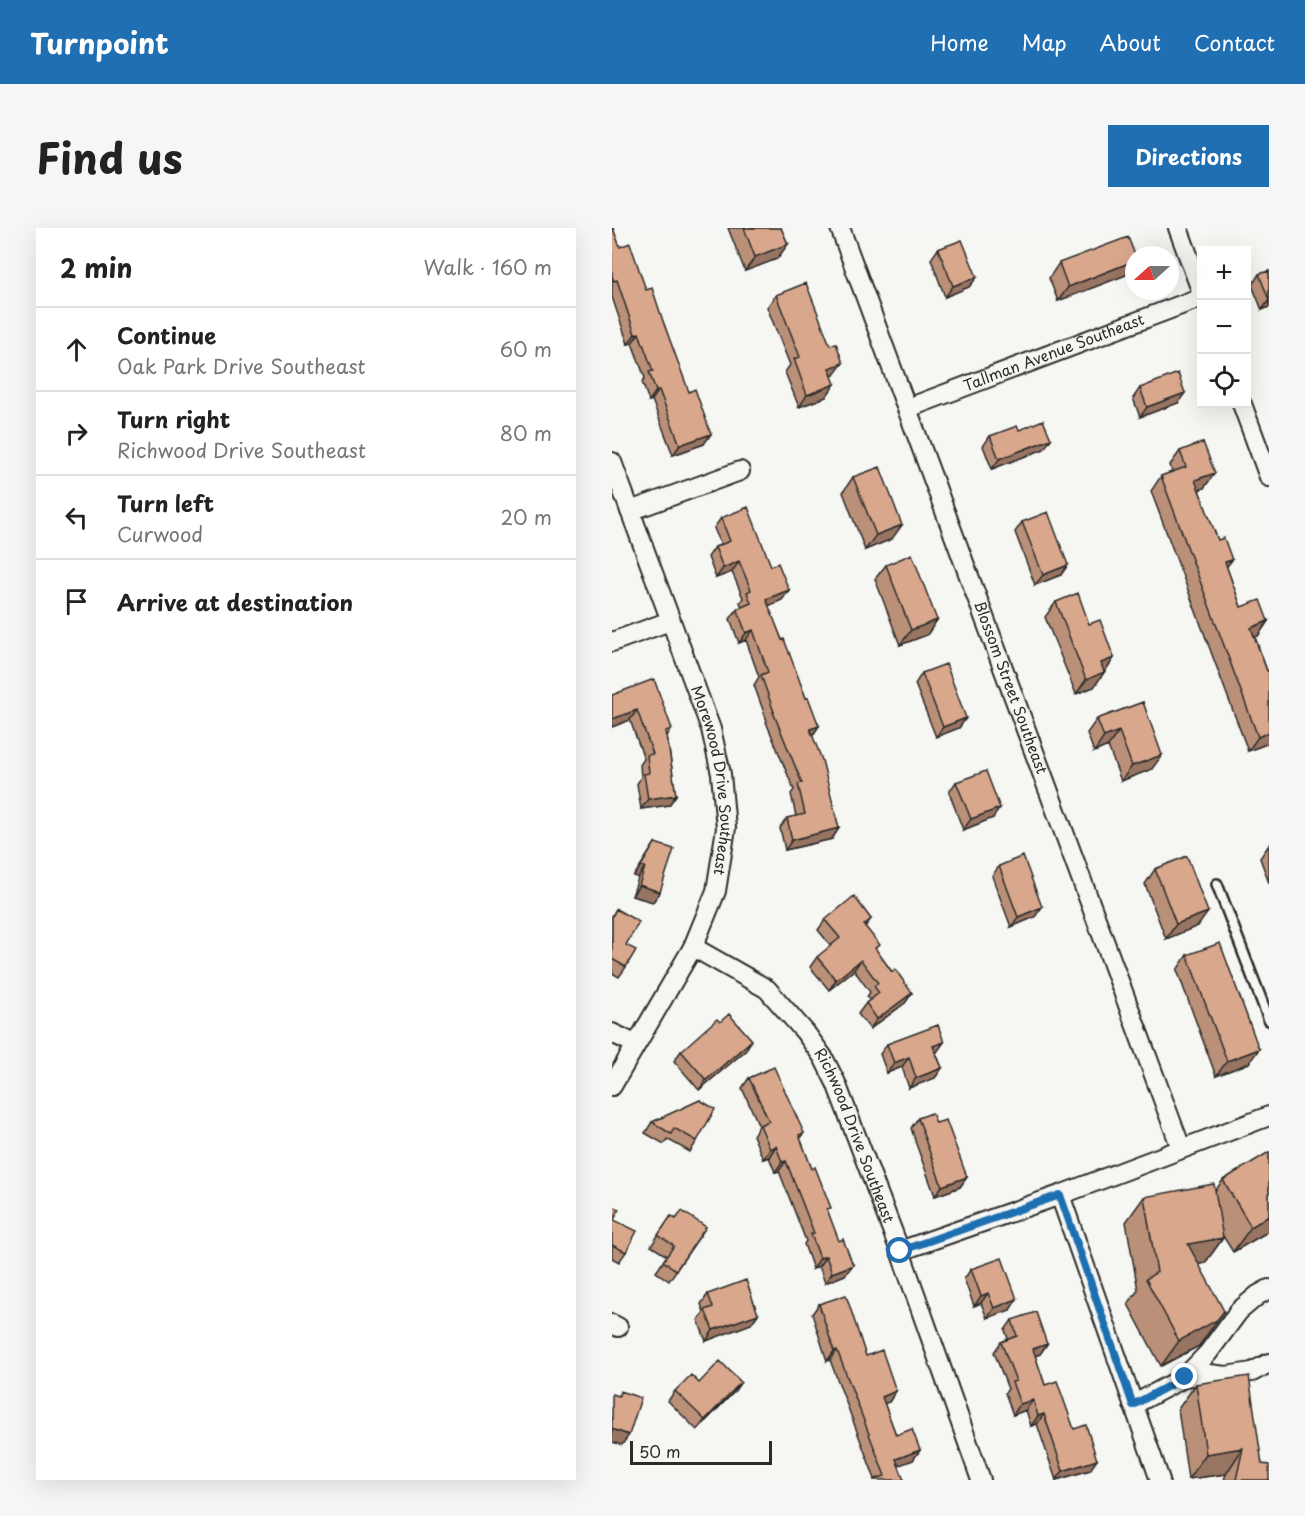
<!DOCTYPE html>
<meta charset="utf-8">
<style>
body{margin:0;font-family:"Playpen Sans",sans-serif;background:#f6f6f6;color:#222}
.controls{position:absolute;right:18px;top:18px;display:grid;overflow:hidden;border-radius:0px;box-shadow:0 6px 24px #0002}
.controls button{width:54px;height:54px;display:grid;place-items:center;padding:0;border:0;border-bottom:2px solid #e0e0e0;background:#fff;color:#222;font:30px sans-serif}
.compass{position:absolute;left:513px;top:18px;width:54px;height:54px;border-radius:50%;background:#fff;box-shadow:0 6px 24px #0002;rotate:249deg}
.scale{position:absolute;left:18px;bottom:15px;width:142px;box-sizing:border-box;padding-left:6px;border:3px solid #2b2b2b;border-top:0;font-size:16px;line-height:21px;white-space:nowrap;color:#2b2b2b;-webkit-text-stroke:4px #f6f6f2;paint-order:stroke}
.stop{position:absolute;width:18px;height:18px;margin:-14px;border:4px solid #1f6fb2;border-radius:50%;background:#fff}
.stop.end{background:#1f6fb2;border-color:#fff;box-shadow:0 2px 6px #0008}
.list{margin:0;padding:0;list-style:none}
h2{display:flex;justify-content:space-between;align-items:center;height:78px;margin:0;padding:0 24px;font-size:26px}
h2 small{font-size:20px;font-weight:400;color:#767676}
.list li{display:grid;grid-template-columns:39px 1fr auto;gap:18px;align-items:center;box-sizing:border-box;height:84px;padding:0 24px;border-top:2px solid #e0e0e0}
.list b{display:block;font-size:22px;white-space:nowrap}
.list p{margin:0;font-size:20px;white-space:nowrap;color:#767676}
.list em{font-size:20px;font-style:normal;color:#767676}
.icon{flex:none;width:33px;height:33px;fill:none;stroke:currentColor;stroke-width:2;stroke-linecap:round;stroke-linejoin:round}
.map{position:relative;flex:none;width:657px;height:1252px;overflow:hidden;border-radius:0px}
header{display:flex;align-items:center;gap:36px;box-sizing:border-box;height:84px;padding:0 30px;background:#1f6fb2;color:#fff}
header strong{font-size:28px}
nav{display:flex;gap:33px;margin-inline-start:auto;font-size:21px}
.intro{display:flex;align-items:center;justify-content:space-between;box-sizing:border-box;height:144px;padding:0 36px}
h1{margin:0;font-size:42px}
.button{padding:15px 27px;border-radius:0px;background:#1f6fb2;color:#fff;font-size:21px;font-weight:700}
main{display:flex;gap:36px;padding:0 36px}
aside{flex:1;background:#fff;border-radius:0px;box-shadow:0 6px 24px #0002}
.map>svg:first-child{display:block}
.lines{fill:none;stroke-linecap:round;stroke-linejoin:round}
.lane-casing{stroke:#2b2b2b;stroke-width:14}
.street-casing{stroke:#2b2b2b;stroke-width:22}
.lane{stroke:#f6f6f2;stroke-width:9}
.street{stroke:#f6f6f2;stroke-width:18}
.wall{fill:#bb9078;stroke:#2b2b2b;stroke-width:1.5}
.shaded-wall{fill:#987562;stroke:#2b2b2b;stroke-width:1.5}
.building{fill:#d9a78c;stroke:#2b2b2b;stroke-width:1.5}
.route{stroke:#1f6fb2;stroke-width:8}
.labels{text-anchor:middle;stroke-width:5;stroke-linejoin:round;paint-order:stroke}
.street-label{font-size:15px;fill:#2b2b2b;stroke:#f6f6f2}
</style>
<header>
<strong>Turnpoint</strong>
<nav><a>Home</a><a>Map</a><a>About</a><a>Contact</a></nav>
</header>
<div class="intro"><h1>Find us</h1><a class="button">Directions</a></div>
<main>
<aside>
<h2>2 min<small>Walk · 160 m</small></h2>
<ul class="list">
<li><svg class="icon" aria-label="ahead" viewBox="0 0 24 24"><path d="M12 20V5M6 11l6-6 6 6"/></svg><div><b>Continue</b><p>Oak Park Drive Southeast</p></div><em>60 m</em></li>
<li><svg class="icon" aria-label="right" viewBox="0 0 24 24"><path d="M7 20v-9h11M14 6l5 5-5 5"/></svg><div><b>Turn right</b><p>Richwood Drive Southeast</p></div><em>80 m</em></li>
<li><svg class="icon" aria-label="left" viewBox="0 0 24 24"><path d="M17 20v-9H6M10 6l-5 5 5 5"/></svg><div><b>Turn left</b><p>Curwood</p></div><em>20 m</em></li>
<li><svg class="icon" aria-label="arrive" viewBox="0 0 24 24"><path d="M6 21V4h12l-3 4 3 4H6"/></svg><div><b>Arrive at destination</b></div></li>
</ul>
</aside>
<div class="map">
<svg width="657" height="1252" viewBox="0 0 657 1252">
<rect width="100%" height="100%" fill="#f6f6f2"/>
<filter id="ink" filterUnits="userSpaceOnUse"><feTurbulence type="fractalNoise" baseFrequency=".0167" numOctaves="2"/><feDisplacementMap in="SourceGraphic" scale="12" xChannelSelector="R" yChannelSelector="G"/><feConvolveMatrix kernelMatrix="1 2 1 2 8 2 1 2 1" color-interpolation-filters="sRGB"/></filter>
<g filter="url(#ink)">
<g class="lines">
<!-- lane casing -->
<g class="lane-casing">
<path id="lane" d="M605 656 657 792"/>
</g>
<!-- street casing -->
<g class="street-casing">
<g id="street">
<path id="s1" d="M228 0 569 920"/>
<path d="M566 0 590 65"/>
<path d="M630 176 657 249"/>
<path id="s2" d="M296 180 590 69"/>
<path id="s3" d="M0 234 99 501 109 546 114 600 104 663 81 719 0 858"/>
<path d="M18 283 128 243"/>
<path d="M0 414 58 393"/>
<path id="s4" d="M81 719 155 761 193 804 211 829 224 855 288 1023 369 1252"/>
<path d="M0 805 23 816"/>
<path d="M448 967 548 1252"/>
<path d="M288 1023 448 967 657 888"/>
<path d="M0 1096 6 1099"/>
<path d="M573 1149 596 1125 627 1083 646 1067 657 1061"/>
<path d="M521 1177 573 1149 597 1146 614 1148 640 1144 657 1135"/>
</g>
</g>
<!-- lane -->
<use href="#lane" class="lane"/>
<!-- street -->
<use href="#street" class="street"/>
</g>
<!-- wall -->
<path class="wall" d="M0 0 8 19 34 62 52 96 92 216 61 227 40 172 37 173 30 154 33 150 20 115 16 116 0 69Z
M116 0H169L176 16 165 31 133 43Z
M326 21 365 49 357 59 333 69 319 31Z
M447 35 514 47 446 73 437 50Z
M657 43V79L650 82 640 57 647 46Z
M164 67 222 147 220 148 214 169 187 179 173 144 178 137 155 79Z
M528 160 566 175 528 189 521 170Z
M407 202 432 221 380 241 371 218 378 208Z
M568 223 592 260 587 262 629 379 656 393 646 408 643 409 655 443 657 515 636 523 539 263 549 248 560 244 558 237Z
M241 249 280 311 253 322 231 264Z
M109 290 159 338 177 362 170 372 156 378 194 470 207 498 200 508 227 600 220 611 173 622 168 600 175 590 184 588 179 566 182 562 154 494 155 493 142 457 147 449 134 412 127 415 118 391 125 381 130 379 128 374 131 370 120 344 104 350 96 329 103 319 109 317 102 300Z
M410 294 449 347 423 357 403 304Z
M274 337 325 392 315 407 288 417 263 351Z
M444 374 477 396 502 430 482 459 464 466 433 389Z
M310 445 354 490 347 500 324 509 303 456Z
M0 467 60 501 55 508 64 567 57 577 29 581 25 556 29 549 28 537 32 531 18 492 0 499Z
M531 474 540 541 509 553 496 518 482 524 475 505 485 491Z
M344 554 381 590 351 602 337 564Z
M43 615 48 664 41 674 20 668 26 650 22 648Z
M657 617V655L648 630Z
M387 638 423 689 399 699 380 648Z
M543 641 586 698 554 711 533 656Z
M4 681 14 717V739L7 749 0 745V688Z
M259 691 253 699 264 722 280 744 300 765 293 775 258 801 246 786 254 775 258 772 255 769 258 764 242 742 217 762 198 739 205 729 219 718 206 702 213 692Z
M575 727 637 835 604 848 565 742Z
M332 814 324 825 330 840 323 850 297 860 290 839 275 845 268 826 275 816Z
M69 823H133L87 862 62 833Z
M137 850 192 905 188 910 216 984 233 1047 213 1055 207 1038 201 1041 192 1016 194 1013 167 943 163 944 157 929 151 931 141 907 147 898 130 860Z
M88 872 85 913 78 924 55 911 52 916 33 905 40 894Z
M306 890 355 949 348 959 323 968 303 913V912L299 900Z
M657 924V1003L621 1024 611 1008V1010L593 1035 587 1036V1118L549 1138 516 1076 526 1062 514 994 532 969 603 963 611 952Z
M0 978 2 992 14 1024 7 1034 0 1030Z
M59 988 64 991 94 999 57 1053 44 1044 55 1028 39 1018Z
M359 1041 398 1082 375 1090 369 1075 362 1078 352 1051Z
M96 1066 146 1086 139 1096 94 1113 86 1092 92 1084 89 1076Z
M207 1076 254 1128 284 1163 277 1174 272 1175 284 1207 308 1222 301 1232 286 1237 292 1252 263 1251 218 1132 215 1133 200 1086Z
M400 1092 435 1116 428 1126 423 1128 433 1157 462 1201 478 1242 444 1252 425 1196 419 1198 414 1182 401 1187 393 1165 396 1161 382 1124 389 1114 396 1111 393 1102Z
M87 1155 122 1164 85 1202 56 1173 63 1163Z
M584 1156 650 1236 657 1252H612L614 1246 576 1251 566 1181Z"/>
<!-- shaded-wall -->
<path class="shaded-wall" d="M176 16 165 31 133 43 143 29Z
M522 33V36L514 47 446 73 456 59Z
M365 49 357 59 333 69 341 58Z
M657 72V79L650 82Z
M27 105 20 115 16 116 23 106Z
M231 135 222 147 208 153 217 140Z
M223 156 214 169 187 179 195 167Z
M47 162 40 172 37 173 44 163Z
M573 165 566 175 528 189 535 179Z
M99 206 92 216 61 227 68 217Z
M439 211 432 221 380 241 387 231Z
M603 245 592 260 573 267 583 252Z
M290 297 280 311 253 322 264 307Z
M620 332 609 346 613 334Z
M127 333 120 344 104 350 111 340Z
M456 337 449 347 423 357 431 347Z
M177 362 170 372 146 382 154 371Z
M325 392 315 407 288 417 299 402Z
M656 393 646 408 629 415 639 400Z
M141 402 134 412 127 415 134 405Z
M502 430 482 459 464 466 474 452 489 435Z
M25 482 18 492 0 499V491Z
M354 490 347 500 324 509 331 499Z
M207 498 200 508 198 501Z
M507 503 496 518 482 524 492 509Z
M657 504V515L636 523 646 509Z
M550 527 540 541 509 553 520 538Z
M64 567 57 577 29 581 36 571Z
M388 580 381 590 351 602 359 591Z
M227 600 220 611 173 622 180 612Z
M29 638 33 639 26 650 22 648Z
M27 657 48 664 41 674 20 668Z
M430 679 423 689 399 699 406 689Z
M596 684 586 698 554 711 564 696Z
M249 732 242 742 217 762 224 752Z
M300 765 293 775 258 801 265 791Z
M140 812 133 823 87 862 94 852Z
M332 814 325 824 314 828 321 818Z
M647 821 637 835 604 848 615 833Z
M297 829 290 839 275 845 282 835Z
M330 840 323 850 297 860 304 850Z
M164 918 157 929 151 931 158 921Z
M174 933 167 943 163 944 170 934Z
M355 949 348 959 323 968 330 958Z
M657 988V1003L621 1024 639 999Z
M611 1010 593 1035 558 1041 576 1016Z
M214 1028 207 1038 201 1041 208 1030Z
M241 1037 233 1047 213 1055 220 1045Z
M376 1065 369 1075 362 1078 369 1068Z
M405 1071 398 1082 375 1090 382 1080Z
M612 1083 587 1118 549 1138 567 1113Z
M146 1086 139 1096 94 1113 101 1102Z
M435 1116 428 1126 414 1131 421 1121Z
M225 1122 218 1132 215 1133 222 1123Z
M129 1154 122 1164 85 1202 93 1192Z
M284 1163 277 1174 263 1179 270 1169Z
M421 1172 414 1182 401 1187 408 1176Z
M432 1186 425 1196 419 1198 426 1188Z
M0 1201 17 1207 10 1217 0 1214Z
M631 1220 614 1246 576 1251 594 1226Z
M308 1222 301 1232 277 1241 284 1231Z
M485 1232 478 1242 444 1252 451 1243Z"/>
<!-- building -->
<path class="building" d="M0 0H1L8 19 18 15 34 62 40 60 52 96 77 164 83 161 99 206 68 217 47 162 44 163 37 144 41 143 27 105 23 106 5 52 2 53 0 48Z
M132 0H169L176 16 143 29Z
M516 9 523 27H522V33L456 59 447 35Z
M350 12 365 49 341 58 326 21Z
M657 43V72L647 46Z
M194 55 218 117 224 115 231 135 217 140 223 156 195 167 182 131 188 129 164 67Z
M566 145 573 165 535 179 528 160Z
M431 192 439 211 387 231 378 208 405 198 407 202Z
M591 214 603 245 583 252 606 312 612 310 620 332 613 334 629 379 648 372 656 393 639 400 655 443 657 442V504L646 509 549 248 574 239 568 223Z
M268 239 290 297 264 307 241 249Z
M136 279 159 338 166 335 177 362 154 371 170 412 172 411 194 470 196 469 207 498 198 501 210 532 227 600 180 612 175 590 193 586 186 556 190 555 161 484H162L149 447 156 444 141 402 134 405 125 381 139 375 135 364 139 362 127 333 111 340 103 319 118 313 109 290Z
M436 284 456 337 431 347 410 294Z
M300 326 325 392 299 402 274 337Z
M466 365 477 396 488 392 502 430 489 435 492 444 474 452 444 374Z
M334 436 354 490 331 499 310 445Z
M42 451 60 501 54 503 64 567 36 571 32 546 37 545 35 527 41 526 25 482 0 491V467Z
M531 474 550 527 520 538 507 503 492 509 485 491Z
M374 543 388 580 359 591 344 554Z
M43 615 62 621 48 664 27 657 33 639 29 638Z
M411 628 430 679 406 689 387 638Z
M575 628 596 684 564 696 543 641Z
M242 668 259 691 252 697 268 717 263 720 280 744 283 741 300 765 265 791 254 775 267 765 262 758 266 755 249 732 224 752 205 729 228 710 213 692Z
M4 681 27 694 14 717 24 722 14 739 0 731V689Z
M608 715 647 821 615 833 575 727Z
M117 786 140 812 94 852 69 823 105 791 108 794Z
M326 797 332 814 321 818 330 840 304 850 297 829 282 835 275 816Z
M162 839 192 905 187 907 200 941 203 939 219 980 215 981 227 1013 231 1011 241 1037 220 1045 214 1028 208 1030 199 1006 202 1005 174 933 170 934 164 918 158 921 148 897 157 893 137 850Z
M88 872 103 881 85 913 62 900 59 906 40 894Z
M320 885 324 895 334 892 355 949 330 958 310 903H311L306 890Z
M657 924V988L639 999 611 952Z
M602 956 611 1010 576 1016 612 1083 605 1092 567 1113 534 1051 545 1044 532 969Z
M0 978 7 981 2 992 25 1003 14 1024 0 1017Z
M70 983 94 999 64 1042 51 1033 62 1018 46 1007 59 988 64 991Z
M390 1030 405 1071 382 1080 376 1065 369 1068 359 1041Z
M134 1052 146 1086 101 1102 93 1082 101 1079 96 1066Z
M234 1067 254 1128 270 1122 284 1163 270 1169 284 1207 300 1201 308 1222 284 1231 292 1252H261L273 1248 225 1122 222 1123 207 1076Z
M424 1084 435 1116 421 1121 433 1157 445 1153 462 1201 474 1197 485 1232 451 1243 432 1186 426 1188 421 1172 408 1176 400 1154 404 1153 389 1114 405 1108 400 1092Z
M108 1133 129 1154 93 1192 63 1163 79 1147 87 1155Z
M637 1148 650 1236 657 1237V1252H624L631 1220 594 1226 584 1156Z
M8 1163 29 1170 17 1207 0 1201V1166L7 1168Z"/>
</g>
<g class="lines" filter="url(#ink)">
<!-- route -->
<path class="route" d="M288 1023 448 967 521 1177 573 1149"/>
</g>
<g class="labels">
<!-- street labels -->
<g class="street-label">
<text dy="5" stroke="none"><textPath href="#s2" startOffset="156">Tallman Avenue Southeast</textPath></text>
<text dy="5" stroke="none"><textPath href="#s1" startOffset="490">Blossom Street Southeast</textPath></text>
<text dy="5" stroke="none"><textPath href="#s3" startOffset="336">Morewood Drive Southeast</textPath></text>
<text dy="5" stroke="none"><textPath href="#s4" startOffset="258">Richwood Drive Southeast</textPath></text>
</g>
</g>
</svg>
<div class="controls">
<button>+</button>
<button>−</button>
<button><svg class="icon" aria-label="locate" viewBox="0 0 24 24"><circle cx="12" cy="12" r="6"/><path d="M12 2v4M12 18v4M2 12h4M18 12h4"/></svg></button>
</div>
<svg class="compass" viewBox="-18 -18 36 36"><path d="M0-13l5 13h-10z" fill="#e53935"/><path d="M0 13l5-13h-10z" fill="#767676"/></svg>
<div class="scale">50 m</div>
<div class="stop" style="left:288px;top:1023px"></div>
<div class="stop end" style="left:573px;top:1149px"></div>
</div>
</main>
